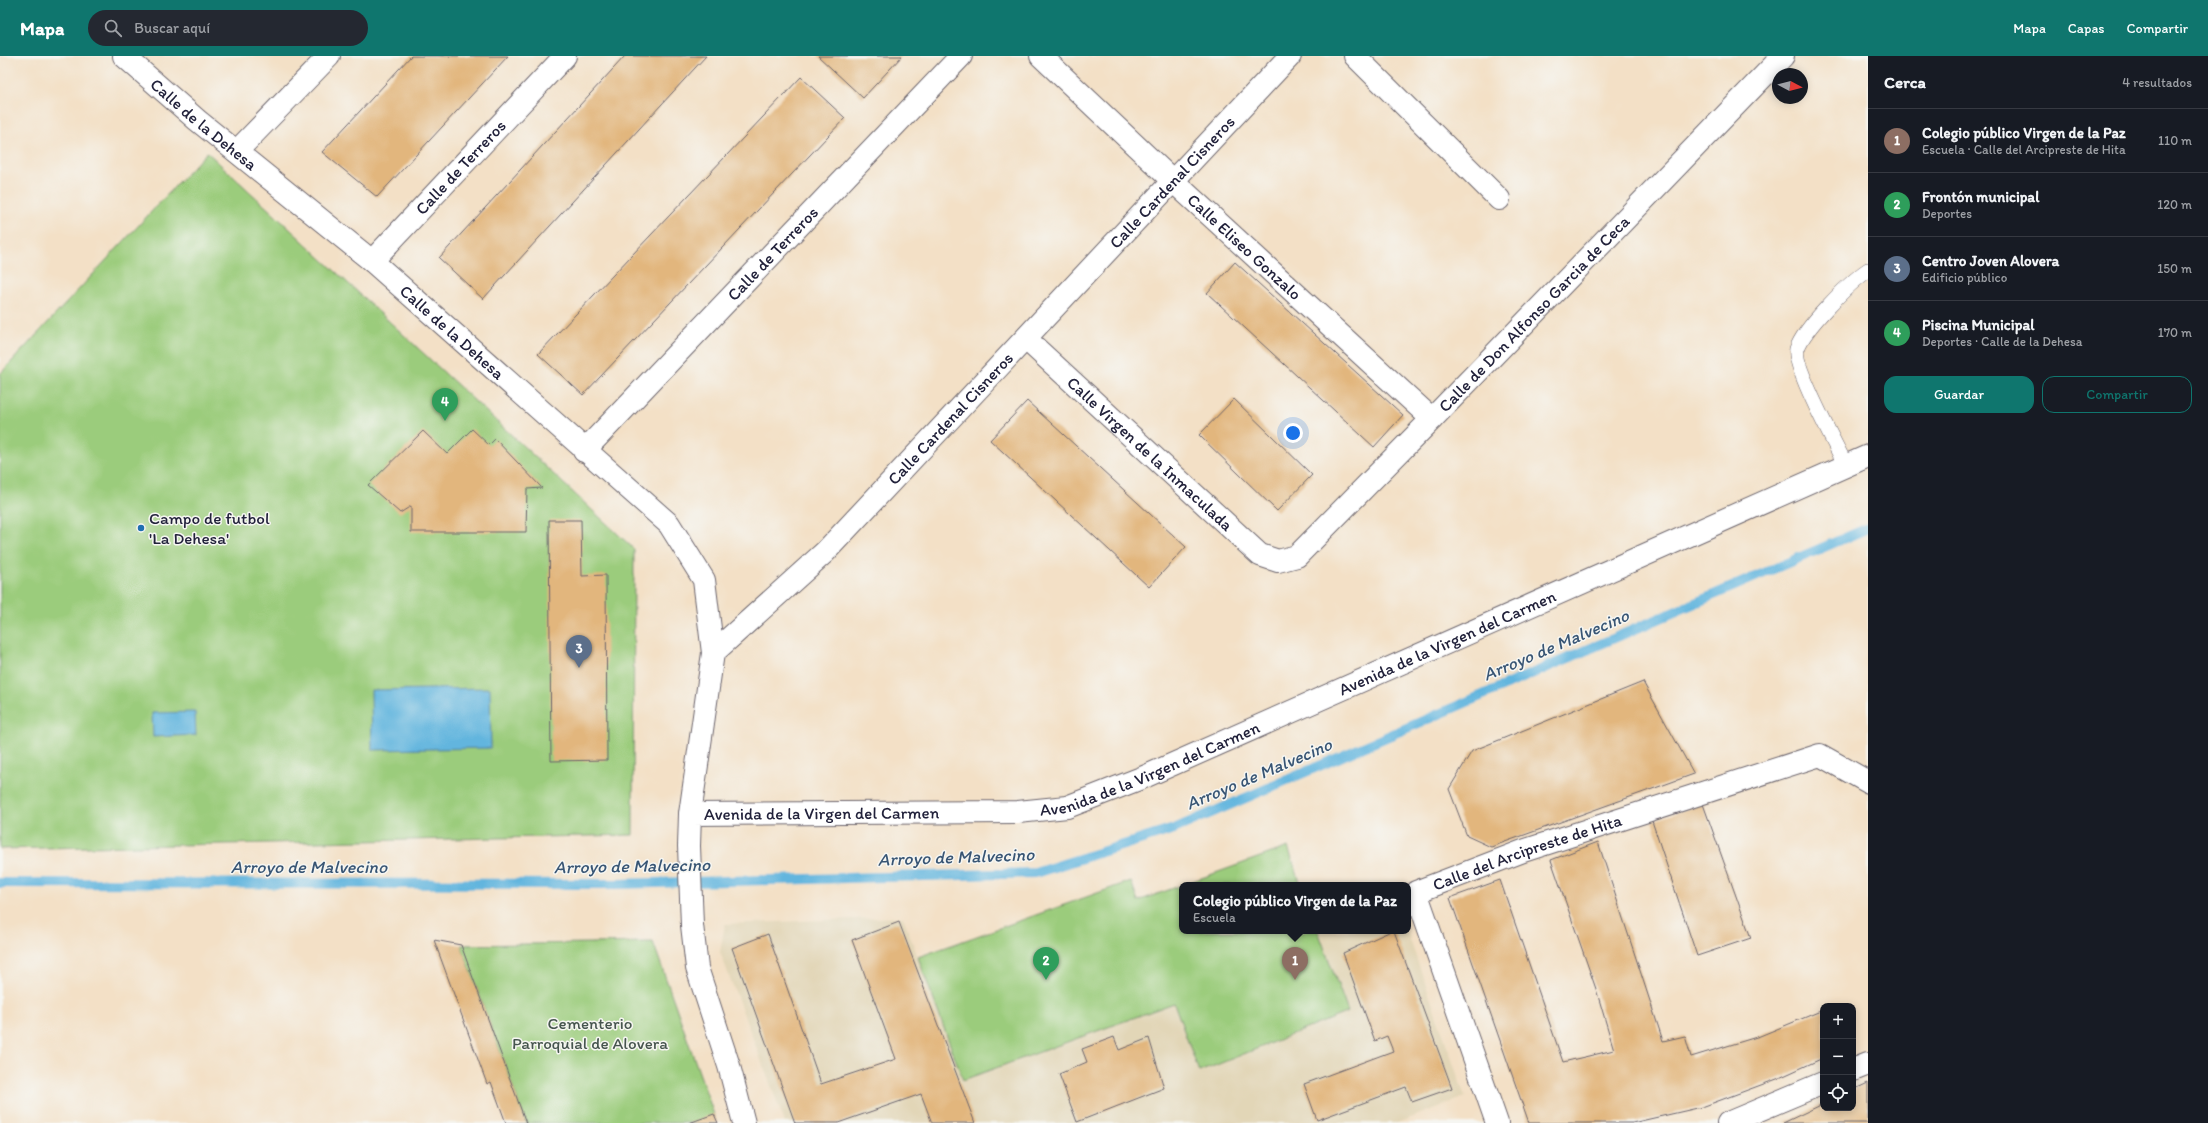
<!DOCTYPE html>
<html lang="es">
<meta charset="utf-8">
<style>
body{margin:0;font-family:Itim,sans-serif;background:#242831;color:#f1f3f6}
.controls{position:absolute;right:12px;bottom:12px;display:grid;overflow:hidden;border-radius:8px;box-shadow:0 2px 10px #0003}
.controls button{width:36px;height:36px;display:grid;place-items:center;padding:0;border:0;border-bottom:1px solid #363941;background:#171b24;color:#f1f3f6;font:20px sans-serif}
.compass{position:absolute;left:1772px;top:12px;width:36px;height:36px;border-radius:50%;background:#171b24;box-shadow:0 2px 10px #0003;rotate:97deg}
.you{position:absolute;left:1293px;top:377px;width:14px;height:14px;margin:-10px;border:3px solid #fff;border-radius:50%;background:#1a73e8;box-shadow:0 0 0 6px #1a73e833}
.badge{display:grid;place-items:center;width:26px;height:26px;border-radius:50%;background:#0f766e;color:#fff;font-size:13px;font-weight:700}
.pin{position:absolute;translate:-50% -33px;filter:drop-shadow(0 1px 2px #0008)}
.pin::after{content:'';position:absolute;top:21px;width:14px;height:12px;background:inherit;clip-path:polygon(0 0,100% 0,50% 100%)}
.popup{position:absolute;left:1179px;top:826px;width:232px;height:52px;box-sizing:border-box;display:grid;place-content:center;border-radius:8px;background:#171b24;filter:drop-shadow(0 1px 3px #0005);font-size:13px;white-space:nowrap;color:#9ea1a6}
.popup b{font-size:15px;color:#f1f3f6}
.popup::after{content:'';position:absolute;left:50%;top:100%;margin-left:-8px;border:8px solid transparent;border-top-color:#171b24}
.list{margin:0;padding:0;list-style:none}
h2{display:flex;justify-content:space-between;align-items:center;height:52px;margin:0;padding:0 16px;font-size:17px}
h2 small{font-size:13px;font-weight:400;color:#9ea1a6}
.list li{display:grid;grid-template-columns:26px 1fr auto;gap:12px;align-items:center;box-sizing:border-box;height:64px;padding:0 16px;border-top:1px solid #363941}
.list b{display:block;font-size:15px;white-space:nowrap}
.list p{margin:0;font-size:13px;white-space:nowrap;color:#9ea1a6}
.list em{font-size:13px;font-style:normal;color:#9ea1a6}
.actions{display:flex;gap:8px;padding:12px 16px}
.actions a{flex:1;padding:9px 0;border:1px solid #0f766e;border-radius:12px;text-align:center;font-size:14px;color:#0f766e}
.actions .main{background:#0f766e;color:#fff}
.icon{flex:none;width:22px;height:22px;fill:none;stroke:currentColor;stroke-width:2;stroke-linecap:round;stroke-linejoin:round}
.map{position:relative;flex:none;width:1868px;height:1067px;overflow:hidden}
header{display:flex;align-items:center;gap:24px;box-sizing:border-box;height:56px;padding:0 20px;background:#0f766e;color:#fff}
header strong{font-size:19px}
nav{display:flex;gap:22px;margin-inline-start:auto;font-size:14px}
.search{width:280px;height:36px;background:#242831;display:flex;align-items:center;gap:10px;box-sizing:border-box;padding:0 14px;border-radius:22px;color:#9ea1a6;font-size:15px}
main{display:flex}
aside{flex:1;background:#171b24}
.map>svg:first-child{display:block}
.built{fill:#e2d6b7}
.green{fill:#9bcc7b;stroke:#5e775b}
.water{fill:#62b5de;stroke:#426c8c}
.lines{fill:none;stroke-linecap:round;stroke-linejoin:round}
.stream{stroke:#62b5de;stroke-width:10}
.building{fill:#e2b67d}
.lane-casing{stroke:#6b646c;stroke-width:16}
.street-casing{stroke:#6b646c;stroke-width:24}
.lane{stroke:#fff;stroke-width:15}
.street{stroke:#fff;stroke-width:22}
.poi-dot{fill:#1f6fb2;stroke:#f6f6f2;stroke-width:1.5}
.labels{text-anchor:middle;stroke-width:3;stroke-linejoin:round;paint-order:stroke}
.street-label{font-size:17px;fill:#22223b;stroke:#f6f6f2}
.poi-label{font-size:17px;fill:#22223b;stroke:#f6f6f2;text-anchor:start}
.park-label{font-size:17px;fill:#46554e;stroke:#f6f6f2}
.water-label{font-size:18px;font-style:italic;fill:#385574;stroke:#f6f6f2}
</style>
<header>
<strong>Mapa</strong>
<div class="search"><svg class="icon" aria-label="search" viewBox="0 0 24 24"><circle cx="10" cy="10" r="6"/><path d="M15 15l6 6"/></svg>Buscar aquí</div>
<nav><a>Mapa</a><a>Capas</a><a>Compartir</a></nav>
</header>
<main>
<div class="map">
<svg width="1868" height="1067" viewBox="0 0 1868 1067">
<rect width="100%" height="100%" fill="#f6f6f2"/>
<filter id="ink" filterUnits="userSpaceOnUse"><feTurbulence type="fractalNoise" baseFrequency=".025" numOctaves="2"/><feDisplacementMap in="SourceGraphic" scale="8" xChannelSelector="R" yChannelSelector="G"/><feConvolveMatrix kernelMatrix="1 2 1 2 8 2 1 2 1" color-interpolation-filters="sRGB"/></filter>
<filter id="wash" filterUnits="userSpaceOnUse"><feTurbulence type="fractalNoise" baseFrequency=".012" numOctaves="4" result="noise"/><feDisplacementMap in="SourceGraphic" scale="16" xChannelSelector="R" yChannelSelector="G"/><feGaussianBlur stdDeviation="0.9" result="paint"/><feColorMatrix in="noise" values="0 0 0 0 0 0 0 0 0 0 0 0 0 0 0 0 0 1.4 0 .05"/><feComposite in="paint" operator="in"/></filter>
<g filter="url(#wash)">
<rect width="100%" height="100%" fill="#f3e0c6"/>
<!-- built -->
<path class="built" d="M1182 829V875H1407L1465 1041 1397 1067H785L720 896 725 868 903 861 963 1024Z"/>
<!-- green -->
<path class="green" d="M207 96 634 493 633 779 0 793V318Z
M1288 791 1301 829H1182Z
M1131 825 1138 845 1182 829V875H1318L1348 956 1199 1016 1174 947 963 1024 918 901Z
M653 886 717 1067H526L461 889Z"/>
<!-- water -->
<path class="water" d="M490 632 491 692 372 694 371 634Z
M195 656 196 679 153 681 152 657Z"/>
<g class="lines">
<!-- stream -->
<path class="stream" d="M0 827 616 828 1035 817 1174 773 1868 472"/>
</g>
<g id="blocks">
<!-- building -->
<path class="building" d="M411 0H508L377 141 322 96Z
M625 0H706L483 243 439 202Z
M818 0H902L863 42Z
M801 21 845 62 583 339 538 298Z
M1235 206 1403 359 1374 391 1207 237Z
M1234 343 1312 419 1277 455 1199 379Z
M1027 345 1186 491 1149 531 990 384Z
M472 373 489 389 495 383 542 432 527 433 526 476H411V450L400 457 368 429 423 375 447 398Z
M549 464H581L582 520 606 519 607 704 551 705Z
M1643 626 1694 718 1491 791 1467 780 1449 733 1472 695Z
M1703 748 1751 882 1697 900 1652 765Z
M1598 786 1663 985 1685 980 1691 1001 1760 980 1823 954V1002L1777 1023 1702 1051 1632 1067H1529L1450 842 1500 824 1563 1006 1614 994 1596 933 1551 804Z
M899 866 975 1067H932L921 1038 838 1067H795L732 892 768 878 821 1028 896 1003 852 884Z
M1391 875H1394L1452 1032 1412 1046 1406 1031 1317 1064 1304 1028 1393 995 1387 980 1375 985 1343 897Z
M434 884 461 889 526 1067H506L491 1026 487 1028Z
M1114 981 1119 994 1149 982 1164 1032 1077 1066 1059 1018 1087 1006 1082 993Z
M1868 1027V1067H1783L1823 1048V1052H1853V1034Z
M714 1058 718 1067H689Z"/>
</g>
</g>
<g filter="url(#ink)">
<use href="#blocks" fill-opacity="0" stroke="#6b646c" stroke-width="1"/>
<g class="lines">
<!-- lane casing -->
<g class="lane-casing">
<path id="lane" d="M1846 410C1837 391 1792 309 1797 293 1804 272 1849 227 1868 214"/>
</g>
<!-- street casing -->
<g class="street-casing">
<g id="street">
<path id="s1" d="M124 0 197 64 372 205 669 468 704 524 713 597 690 758"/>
<path id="s2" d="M1041 0 1174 126 1432 363"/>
<path d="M1355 0 1499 143"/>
<path d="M237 95 329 0"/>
<path id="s3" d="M372 205 565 0"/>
<path id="s4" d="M1026 283 1260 499 1278 505 1297 500 1432 363 1783 0"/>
<path id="s5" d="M584 395 961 0"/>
<path id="s6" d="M713 597 825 496 1290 0"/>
<path d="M1853 1014 1868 1008"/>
<path id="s7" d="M744 1067 729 1010 697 912 692 869 689 790 690 758 1018 756 1067 751 1144 721 1868 400"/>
<path id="s8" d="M1497 1067 1416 836 1523 795 1820 699 1868 726"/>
<path d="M1728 1067 1823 1027"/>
</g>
</g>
<!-- lane -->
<use href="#lane" class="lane"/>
<!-- street -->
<use href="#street" class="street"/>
</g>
</g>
<!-- markers -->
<circle class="poi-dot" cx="141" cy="472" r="4"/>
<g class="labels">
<!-- street labels -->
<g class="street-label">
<text dy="6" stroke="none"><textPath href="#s1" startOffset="105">Calle de la Dehesa</textPath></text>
<text dy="6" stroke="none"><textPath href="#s3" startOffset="129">Calle de Terreros</textPath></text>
<text dy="6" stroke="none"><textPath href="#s6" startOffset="658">Calle Cardenal Cisneros</textPath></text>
<text dy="6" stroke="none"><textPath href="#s2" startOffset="279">Calle Eliseo Gonzalo</textPath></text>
<text dy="6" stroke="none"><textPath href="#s5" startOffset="273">Calle de Terreros</textPath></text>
<text dy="6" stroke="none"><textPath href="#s4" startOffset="696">Calle de Don Alfonso Garcia de Ceca</textPath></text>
<text dy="6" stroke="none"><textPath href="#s1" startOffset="429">Calle de la Dehesa</textPath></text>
<text dy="6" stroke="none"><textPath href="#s6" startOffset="334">Calle Cardenal Cisneros</textPath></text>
<text dy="6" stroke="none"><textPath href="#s4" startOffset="169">Calle Virgen de la Inmaculada</textPath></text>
<text dy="6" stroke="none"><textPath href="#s7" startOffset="1108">Avenida de la Virgen del Carmen</textPath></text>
<text dy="6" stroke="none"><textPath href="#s7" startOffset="784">Avenida de la Virgen del Carmen</textPath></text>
<text dy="6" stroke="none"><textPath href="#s7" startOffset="448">Avenida de la Virgen del Carmen</textPath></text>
<text dy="6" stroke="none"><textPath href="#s8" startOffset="363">Calle del Arcipreste de Hita</textPath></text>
</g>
<!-- poi labels -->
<g class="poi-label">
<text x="149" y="468">Campo de futbol<tspan x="149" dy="20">'La Dehesa'</tspan></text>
</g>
<!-- park labels -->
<g class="park-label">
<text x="590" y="973">Cementerio<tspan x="590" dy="20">Parroquial de Alovera</tspan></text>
</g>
<!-- water labels -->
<g class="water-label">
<text transform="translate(1556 589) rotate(-23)" y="6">Arroyo de Malvecino</text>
<text transform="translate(1259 718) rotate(-23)" y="6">Arroyo de Malvecino</text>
<text transform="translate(956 801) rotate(-2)" y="6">Arroyo de Malvecino</text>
<text transform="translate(632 810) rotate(-1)" y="6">Arroyo de Malvecino</text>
<text x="309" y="817">Arroyo de Malvecino</text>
</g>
</g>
</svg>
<div class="controls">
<button>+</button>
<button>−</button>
<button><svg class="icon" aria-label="locate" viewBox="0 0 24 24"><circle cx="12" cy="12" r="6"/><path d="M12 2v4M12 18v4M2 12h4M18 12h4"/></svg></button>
</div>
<svg class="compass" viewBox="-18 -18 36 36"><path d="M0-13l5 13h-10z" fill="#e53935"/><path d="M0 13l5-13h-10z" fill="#9ea1a6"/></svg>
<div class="you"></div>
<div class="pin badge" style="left:1295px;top:924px;background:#8d6e63">1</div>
<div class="popup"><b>Colegio público Virgen de la Paz</b>Escuela</div>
<div class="pin badge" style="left:1046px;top:924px;background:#2e9e5b">2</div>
<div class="pin badge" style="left:579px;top:612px;background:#5c6f8a">3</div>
<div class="pin badge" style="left:445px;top:365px;background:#2e9e5b">4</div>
</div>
<aside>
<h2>Cerca<small>4 resultados</small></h2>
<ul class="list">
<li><span class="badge" style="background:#8d6e63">1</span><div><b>Colegio público Virgen de la Paz</b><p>Escuela · Calle del Arcipreste de Hita</p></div><em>110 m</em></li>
<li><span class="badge" style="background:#2e9e5b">2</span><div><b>Frontón municipal</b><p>Deportes</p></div><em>120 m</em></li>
<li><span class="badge" style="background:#5c6f8a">3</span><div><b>Centro Joven Alovera</b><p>Edificio público</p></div><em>150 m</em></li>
<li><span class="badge" style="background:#2e9e5b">4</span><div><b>Piscina Municipal</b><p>Deportes · Calle de la Dehesa</p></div><em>170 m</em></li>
</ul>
<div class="actions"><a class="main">Guardar</a><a>Compartir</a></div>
</aside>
</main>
